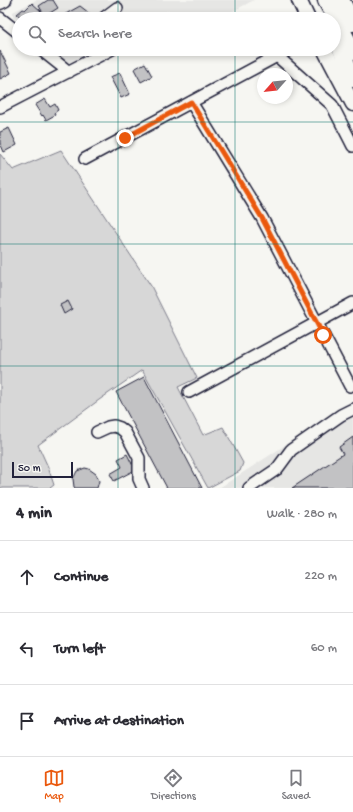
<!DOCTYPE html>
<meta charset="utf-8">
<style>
body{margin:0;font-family:"Gochi Hand",sans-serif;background:#f7f7f7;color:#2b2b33}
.compass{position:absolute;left:257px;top:68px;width:36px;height:36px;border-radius:50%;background:#fff;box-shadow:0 2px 6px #0003;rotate:243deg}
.scale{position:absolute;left:12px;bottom:10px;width:61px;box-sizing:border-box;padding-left:4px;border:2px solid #22223b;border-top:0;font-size:11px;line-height:14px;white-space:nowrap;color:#22223b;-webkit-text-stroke:3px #f6f6f2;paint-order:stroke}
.stop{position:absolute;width:12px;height:12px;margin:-9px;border:3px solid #ea580c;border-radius:50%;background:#fff}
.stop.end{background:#ea580c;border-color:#fff;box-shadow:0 1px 4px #0008}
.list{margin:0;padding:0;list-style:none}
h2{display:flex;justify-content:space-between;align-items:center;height:52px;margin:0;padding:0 16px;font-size:17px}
h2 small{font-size:13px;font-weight:400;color:#7c7c81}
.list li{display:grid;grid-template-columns:26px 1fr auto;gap:12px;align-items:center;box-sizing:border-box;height:72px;padding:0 16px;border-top:1px solid #e1e1e2}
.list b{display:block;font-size:15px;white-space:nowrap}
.list em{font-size:13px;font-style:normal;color:#7c7c81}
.icon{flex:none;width:22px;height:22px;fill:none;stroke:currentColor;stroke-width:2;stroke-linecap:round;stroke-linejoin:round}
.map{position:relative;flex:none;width:353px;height:488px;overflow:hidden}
.search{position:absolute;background:#fff;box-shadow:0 2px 6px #0003;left:12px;right:12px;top:12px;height:44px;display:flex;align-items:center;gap:10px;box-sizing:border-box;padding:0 14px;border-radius:22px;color:#7c7c81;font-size:15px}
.sheet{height:268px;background:#fff}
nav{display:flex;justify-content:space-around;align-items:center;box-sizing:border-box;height:56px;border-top:1px solid #e1e1e2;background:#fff;font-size:11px;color:#7c7c81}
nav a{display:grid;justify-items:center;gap:2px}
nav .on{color:#ea580c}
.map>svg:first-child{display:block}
.built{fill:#e6e6e4}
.green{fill:#d7d7d7;stroke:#7c7c89}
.building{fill:#c2c2c4;stroke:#22223b}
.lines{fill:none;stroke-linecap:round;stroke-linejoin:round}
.minor-casing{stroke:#22223b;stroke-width:14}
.major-casing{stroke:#22223b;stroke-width:17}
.highway-casing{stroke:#22223b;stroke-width:19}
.minor{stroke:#f6f6f2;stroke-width:11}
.major{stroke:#f6f6f2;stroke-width:14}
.highway{stroke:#f6f6f2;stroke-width:16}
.route{stroke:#ea580c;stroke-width:5}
.grid{fill:none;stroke:#0f766e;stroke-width:1;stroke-opacity:0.55}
</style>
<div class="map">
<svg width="353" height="488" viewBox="0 0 353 488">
<rect width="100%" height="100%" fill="#f6f6f2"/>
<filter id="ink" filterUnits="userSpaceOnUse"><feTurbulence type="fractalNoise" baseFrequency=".025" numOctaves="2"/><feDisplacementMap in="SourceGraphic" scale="8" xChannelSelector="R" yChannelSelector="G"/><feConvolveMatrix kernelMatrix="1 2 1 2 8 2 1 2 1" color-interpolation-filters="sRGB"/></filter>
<g filter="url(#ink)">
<!-- built -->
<path class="built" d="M36 0H254L218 19H172L168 11 152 19H19V22L13 16V12Z
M52 49H94L68 63Z
M353 401V488H219L247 470Z"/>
<!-- green -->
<path class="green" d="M61 150 151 286 197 378 178 387 203 435 223 427 243 463 240 471 208 488 142 370 99 400 38 445 48 467 54 485 50 488H0V154L13 170Z"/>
<!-- building -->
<path class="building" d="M48 0H53L58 8 45 16 39 6Z
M32 3 41 11 33 19H23L17 14 23 9 25 10Z
M80 6 97 19H65L62 16Z
M0 51 11 73 0 79Z
M145 63 152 76 141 82 134 69Z
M120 73 130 94 121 98 110 77Z
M45 99 50 107 55 104 58 110 54 113 55 115 46 120 43 115 42 116 35 105Z
M9 128 17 145 4 152 0 143V132Z
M68 301 72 309 64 314 60 305Z
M144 377 202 488H167L116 392Z
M353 437V488H292L343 454 339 447Z
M127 454 135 470 114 481 110 474 122 467 118 459Z
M85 468 89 469 96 474 99 481 97 488H75L74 487 73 479 77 471Z"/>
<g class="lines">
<!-- minor casing -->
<g class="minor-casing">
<path id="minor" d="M0 18 19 33
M107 19 105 17 117 8
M40 49 69 72
M277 56 332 105 353 146
M191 102 262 218 350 386
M0 107 112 49
M85 159 290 49
M189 392 353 303
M97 432 108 427 114 426 120 428 125 432 139 458V479L143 488
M249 488 277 469 291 450 341 415 353 409"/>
</g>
<!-- major casing -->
<g class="major-casing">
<path id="major" d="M299 0 308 19
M0 2 4 0
M324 49 353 104"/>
</g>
<!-- highway casing -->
<g class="highway-casing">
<path id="highway" d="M326 0 353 51
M341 0 353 23
M336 37 353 79"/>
</g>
<!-- minor -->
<use href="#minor" class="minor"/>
<!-- major -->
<use href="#major" class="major"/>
<!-- highway -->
<use href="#highway" class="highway"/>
</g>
</g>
<g class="lines" filter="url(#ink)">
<!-- route -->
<path class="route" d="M125 138 191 102 262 218 323 335"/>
</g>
<!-- grid -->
<path class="grid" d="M118 0V19M235 0V19M118 49V488M235 49V488M0 122H353M0 244H353M0 366H353"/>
</svg>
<svg class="compass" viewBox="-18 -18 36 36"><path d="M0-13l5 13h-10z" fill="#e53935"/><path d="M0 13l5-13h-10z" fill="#7c7c81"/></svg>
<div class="scale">50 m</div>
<div class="stop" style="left:323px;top:335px"></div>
<div class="stop end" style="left:125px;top:138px"></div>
<div class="search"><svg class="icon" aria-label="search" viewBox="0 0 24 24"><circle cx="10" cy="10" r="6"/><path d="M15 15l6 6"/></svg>Search here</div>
</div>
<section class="sheet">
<h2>4 min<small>Walk · 280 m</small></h2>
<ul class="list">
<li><svg class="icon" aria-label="ahead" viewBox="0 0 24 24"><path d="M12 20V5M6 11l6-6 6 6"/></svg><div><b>Continue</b></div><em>220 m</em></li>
<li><svg class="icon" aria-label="left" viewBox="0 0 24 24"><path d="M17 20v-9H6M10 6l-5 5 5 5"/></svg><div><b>Turn left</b></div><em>60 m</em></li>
<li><svg class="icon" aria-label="arrive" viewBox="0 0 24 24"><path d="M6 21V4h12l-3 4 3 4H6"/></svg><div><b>Arrive at destination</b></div></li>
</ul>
</section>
<nav>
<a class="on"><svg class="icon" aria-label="map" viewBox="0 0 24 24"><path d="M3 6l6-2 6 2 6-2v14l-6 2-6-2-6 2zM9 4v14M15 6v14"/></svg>Map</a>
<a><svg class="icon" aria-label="directions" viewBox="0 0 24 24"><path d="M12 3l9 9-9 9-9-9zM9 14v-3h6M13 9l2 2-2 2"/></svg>Directions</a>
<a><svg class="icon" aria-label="saved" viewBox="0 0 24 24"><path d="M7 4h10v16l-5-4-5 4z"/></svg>Saved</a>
</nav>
